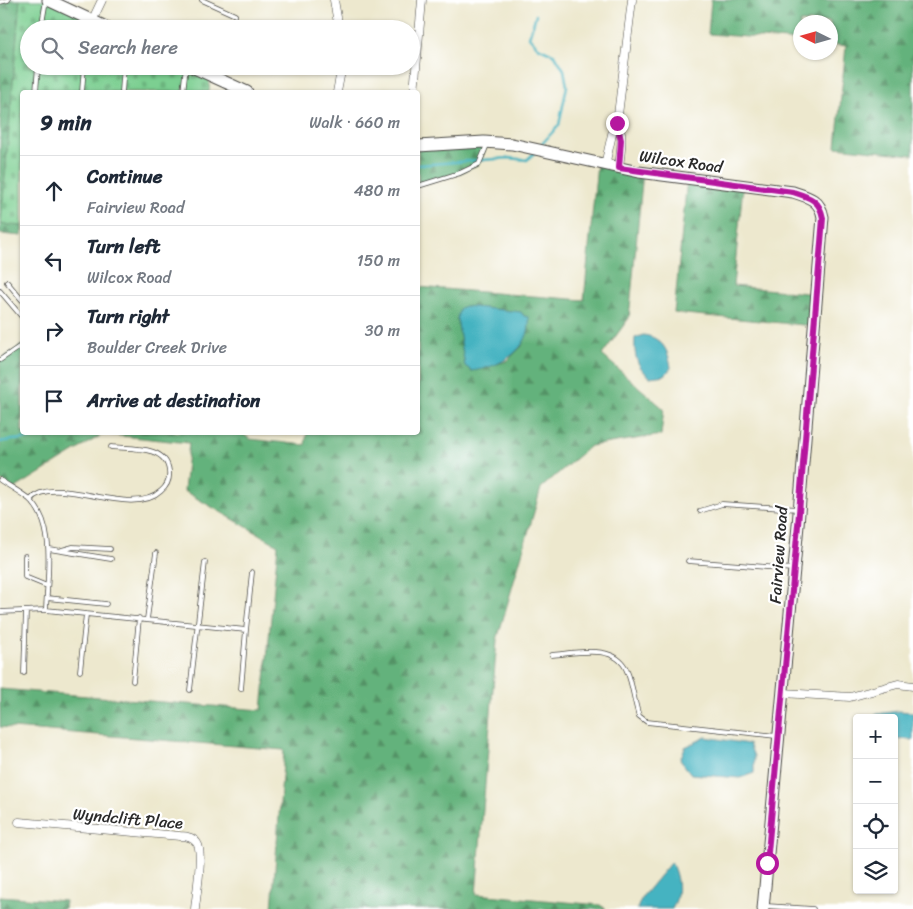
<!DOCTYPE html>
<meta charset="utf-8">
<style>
body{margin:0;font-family:Sriracha,sans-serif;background:#f2f2f3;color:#1f2937}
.controls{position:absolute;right:15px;bottom:15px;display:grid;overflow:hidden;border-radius:5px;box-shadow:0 1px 4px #0004}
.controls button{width:45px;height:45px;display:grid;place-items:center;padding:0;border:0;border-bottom:1px solid #e0e1e3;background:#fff;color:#1f2937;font:25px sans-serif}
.compass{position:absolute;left:793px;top:15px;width:45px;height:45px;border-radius:50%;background:#fff;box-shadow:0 1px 4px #0004;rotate:275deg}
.stop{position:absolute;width:15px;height:15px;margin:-11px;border:4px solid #b5179e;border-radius:50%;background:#fff}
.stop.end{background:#b5179e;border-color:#fff;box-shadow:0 1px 5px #0008}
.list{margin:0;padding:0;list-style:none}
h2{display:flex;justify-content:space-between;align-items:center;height:65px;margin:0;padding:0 20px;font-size:21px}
h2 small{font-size:16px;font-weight:400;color:#747a83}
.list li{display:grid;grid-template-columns:32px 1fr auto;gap:15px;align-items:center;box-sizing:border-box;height:70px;padding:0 20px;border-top:1px solid #e0e1e3}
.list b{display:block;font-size:19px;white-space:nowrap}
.list p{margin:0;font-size:16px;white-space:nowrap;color:#747a83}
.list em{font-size:16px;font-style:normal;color:#747a83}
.icon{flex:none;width:28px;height:28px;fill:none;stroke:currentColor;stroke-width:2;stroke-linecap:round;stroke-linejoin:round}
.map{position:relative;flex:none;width:913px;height:909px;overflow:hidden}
.search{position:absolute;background:#fff;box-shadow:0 1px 4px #0004;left:20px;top:20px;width:400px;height:55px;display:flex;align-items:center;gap:12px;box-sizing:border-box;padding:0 18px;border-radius:28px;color:#747a83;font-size:19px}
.panel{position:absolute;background:#fff;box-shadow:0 1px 4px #0004;left:20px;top:90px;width:400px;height:345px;border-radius:5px}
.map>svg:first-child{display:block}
.forest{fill:url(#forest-firs);stroke:#486e53;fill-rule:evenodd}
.cemetery{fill:url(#cemetery-stones);stroke:#537d5e}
.water{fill:#45b3c1;stroke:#386f76}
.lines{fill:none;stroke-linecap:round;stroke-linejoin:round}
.stream{stroke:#45b3c1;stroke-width:2.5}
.lane-casing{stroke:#484743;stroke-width:5.5}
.street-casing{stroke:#484743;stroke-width:9}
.secondary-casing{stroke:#484743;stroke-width:13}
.lane{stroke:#fff;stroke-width:4}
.street{stroke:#fff;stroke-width:8}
.secondary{stroke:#fff;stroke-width:11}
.route{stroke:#b5179e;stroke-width:6}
.labels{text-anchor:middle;stroke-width:4.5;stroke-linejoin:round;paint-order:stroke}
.street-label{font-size:16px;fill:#2b2b2b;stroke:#fff}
</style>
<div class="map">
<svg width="913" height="909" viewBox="0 0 913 909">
<defs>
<pattern id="forest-firs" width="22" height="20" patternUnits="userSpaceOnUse" patternTransform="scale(1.25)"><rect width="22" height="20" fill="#64b27b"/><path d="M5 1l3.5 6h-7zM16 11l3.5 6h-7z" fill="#539165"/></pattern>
<pattern id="cemetery-stones" width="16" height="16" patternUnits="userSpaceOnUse" patternTransform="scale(1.25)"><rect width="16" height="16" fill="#7bcf91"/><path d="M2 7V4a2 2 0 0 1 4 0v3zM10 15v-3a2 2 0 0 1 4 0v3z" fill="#6ab27d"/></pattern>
</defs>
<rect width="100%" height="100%" fill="#fff"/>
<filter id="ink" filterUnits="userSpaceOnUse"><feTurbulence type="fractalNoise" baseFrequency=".02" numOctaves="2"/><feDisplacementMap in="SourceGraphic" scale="10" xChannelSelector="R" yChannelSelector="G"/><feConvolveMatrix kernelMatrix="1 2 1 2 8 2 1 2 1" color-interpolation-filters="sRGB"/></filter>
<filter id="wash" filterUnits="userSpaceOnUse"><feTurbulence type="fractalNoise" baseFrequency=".0096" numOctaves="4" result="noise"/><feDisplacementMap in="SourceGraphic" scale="20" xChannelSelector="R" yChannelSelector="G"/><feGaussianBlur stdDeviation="1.12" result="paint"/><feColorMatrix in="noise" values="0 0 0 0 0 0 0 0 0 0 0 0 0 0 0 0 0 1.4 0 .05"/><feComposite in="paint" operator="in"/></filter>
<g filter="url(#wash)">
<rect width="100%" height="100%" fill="#ede8ce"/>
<!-- forest -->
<path class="forest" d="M0 0H20L1 224 22 226V236L0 234Z
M711 0H913V155L836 147 846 46 831 44 830 22H800V41L708 34Z
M488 143 479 164 460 173 418 185V146Z
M597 164 643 172 629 318 602 355 664 409 661 435 590 446 541 488 497 640 476 894 600 905 606 909H272L284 750 0 727V689L262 710 278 545 184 491 189 443 103 434 14 489 0 480V360L22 345V432H240L250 439 305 445 307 433 418 432V287L584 300ZM465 306 521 312 524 316 522 346 507 361 472 371 465 366 457 318Z
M687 179 743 186 733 286 817 294 814 326 674 313Z
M0 896 65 901 64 909H0Z"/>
<!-- cemetery -->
<path class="cemetery" d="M20 0H48L110 29H29V66H190L210 76 209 92H22V226L1 224Z"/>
<!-- water -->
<path class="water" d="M465 306 521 312 524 316 529 317C532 350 500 367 472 371L465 366 457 318 460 308Z
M643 335C662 337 669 351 671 368L665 375 650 377C636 366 634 355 635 338Z
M898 711 913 712V740L894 738V718H871L877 714Z
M706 737 749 744 754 756V773L740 778 691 774 680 760 685 747Z
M671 862C678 876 681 894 672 909H637L642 897Z"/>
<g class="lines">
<!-- stream -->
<path class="stream" d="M536 15 529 37 538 47 555 55 564 70 567 86 559 125 540 146
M418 165 509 158 527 160 535 152
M0 442C16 438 34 441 48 432"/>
</g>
</g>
<g filter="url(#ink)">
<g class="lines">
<!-- lane casing -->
<g class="lane-casing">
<path id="lane" d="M202 0 235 15
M0 2 8 0
M41 29 46 0
M36 92 38 66
M82 92 84 66
M122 92 124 66
M183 92 186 66
M418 186 460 173 479 164 487 145
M7 282 22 300
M0 291 22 317
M0 360 22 345
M0 480C9 486 20 492 29 499 57 524 47 577 46 610L246 630 241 689
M30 500C54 472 131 520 161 491 167 486 170 479 169 471 166 445 131 449 111 447
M700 511 722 504 798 509
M49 549 111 559
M62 550 73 547 110 549
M25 556V577L47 586
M688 561 793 569
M47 598 106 604
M0 612 46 610
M147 619 156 553
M246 630 252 572
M552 655C576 653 616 643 627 671 633 685 634 702 639 716L647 722 776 736
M80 671 86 614
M24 673 26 611
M133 681 139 618
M190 690 205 562
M766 906 813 909"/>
</g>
<!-- street casing -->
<g class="street-casing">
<path id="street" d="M334 0 339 29
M92 21 102 0
M337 92 342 66
M414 92 422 0
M617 123C625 134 620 154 619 168
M605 165 613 130 617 123 632 0
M783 693 850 697 898 684 913 686
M19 822 180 836C186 836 193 837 197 843 204 853 196 896 195 909"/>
</g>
<!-- secondary casing -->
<g class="secondary-casing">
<path id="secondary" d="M48 0 110 29
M190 66 247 92
M418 146 484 142 512 144 639 172 793 192C809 197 820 200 823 217L798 525 763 909"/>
</g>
<!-- lane -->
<use href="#lane" class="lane"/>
<!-- street -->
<use href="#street" class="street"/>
<!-- secondary -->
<use href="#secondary" class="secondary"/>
</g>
</g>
<g class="lines" filter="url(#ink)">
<!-- route -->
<path class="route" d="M617 123 621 140 619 168 793 192C809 197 820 200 823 218L798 525 767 863"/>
</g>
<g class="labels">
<!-- street labels -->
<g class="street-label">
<text transform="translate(681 161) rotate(8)" y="6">Wilcox Road</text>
<text transform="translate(778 555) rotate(-86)" y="6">Fairview Road</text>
<text transform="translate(128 818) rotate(5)" y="6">Wyndclift Place</text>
</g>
</g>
</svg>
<div class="controls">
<button>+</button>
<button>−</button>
<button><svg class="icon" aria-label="locate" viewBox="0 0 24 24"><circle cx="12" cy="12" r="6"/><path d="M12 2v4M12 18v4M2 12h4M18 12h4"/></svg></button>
<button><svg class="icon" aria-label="layers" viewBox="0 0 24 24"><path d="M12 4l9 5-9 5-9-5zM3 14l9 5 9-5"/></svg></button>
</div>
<svg class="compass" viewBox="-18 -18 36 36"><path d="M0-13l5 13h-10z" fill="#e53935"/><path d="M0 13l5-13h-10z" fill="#747a83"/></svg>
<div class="stop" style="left:767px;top:863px"></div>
<div class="stop end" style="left:617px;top:123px"></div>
<div class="search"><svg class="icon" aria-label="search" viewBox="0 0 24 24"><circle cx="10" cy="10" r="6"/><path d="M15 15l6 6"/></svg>Search here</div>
<section class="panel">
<h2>9 min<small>Walk · 660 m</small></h2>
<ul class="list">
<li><svg class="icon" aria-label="ahead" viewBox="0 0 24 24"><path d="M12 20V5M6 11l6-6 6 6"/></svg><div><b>Continue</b><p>Fairview Road</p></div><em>480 m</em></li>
<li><svg class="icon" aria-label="left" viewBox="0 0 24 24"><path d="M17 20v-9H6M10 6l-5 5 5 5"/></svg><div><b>Turn left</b><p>Wilcox Road</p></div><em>150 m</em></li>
<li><svg class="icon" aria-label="right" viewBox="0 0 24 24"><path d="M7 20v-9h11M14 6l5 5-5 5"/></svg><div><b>Turn right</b><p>Boulder Creek Drive</p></div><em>30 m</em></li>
<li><svg class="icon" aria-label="arrive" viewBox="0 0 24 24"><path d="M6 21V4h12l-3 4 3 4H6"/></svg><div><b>Arrive at destination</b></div></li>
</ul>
</section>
</div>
